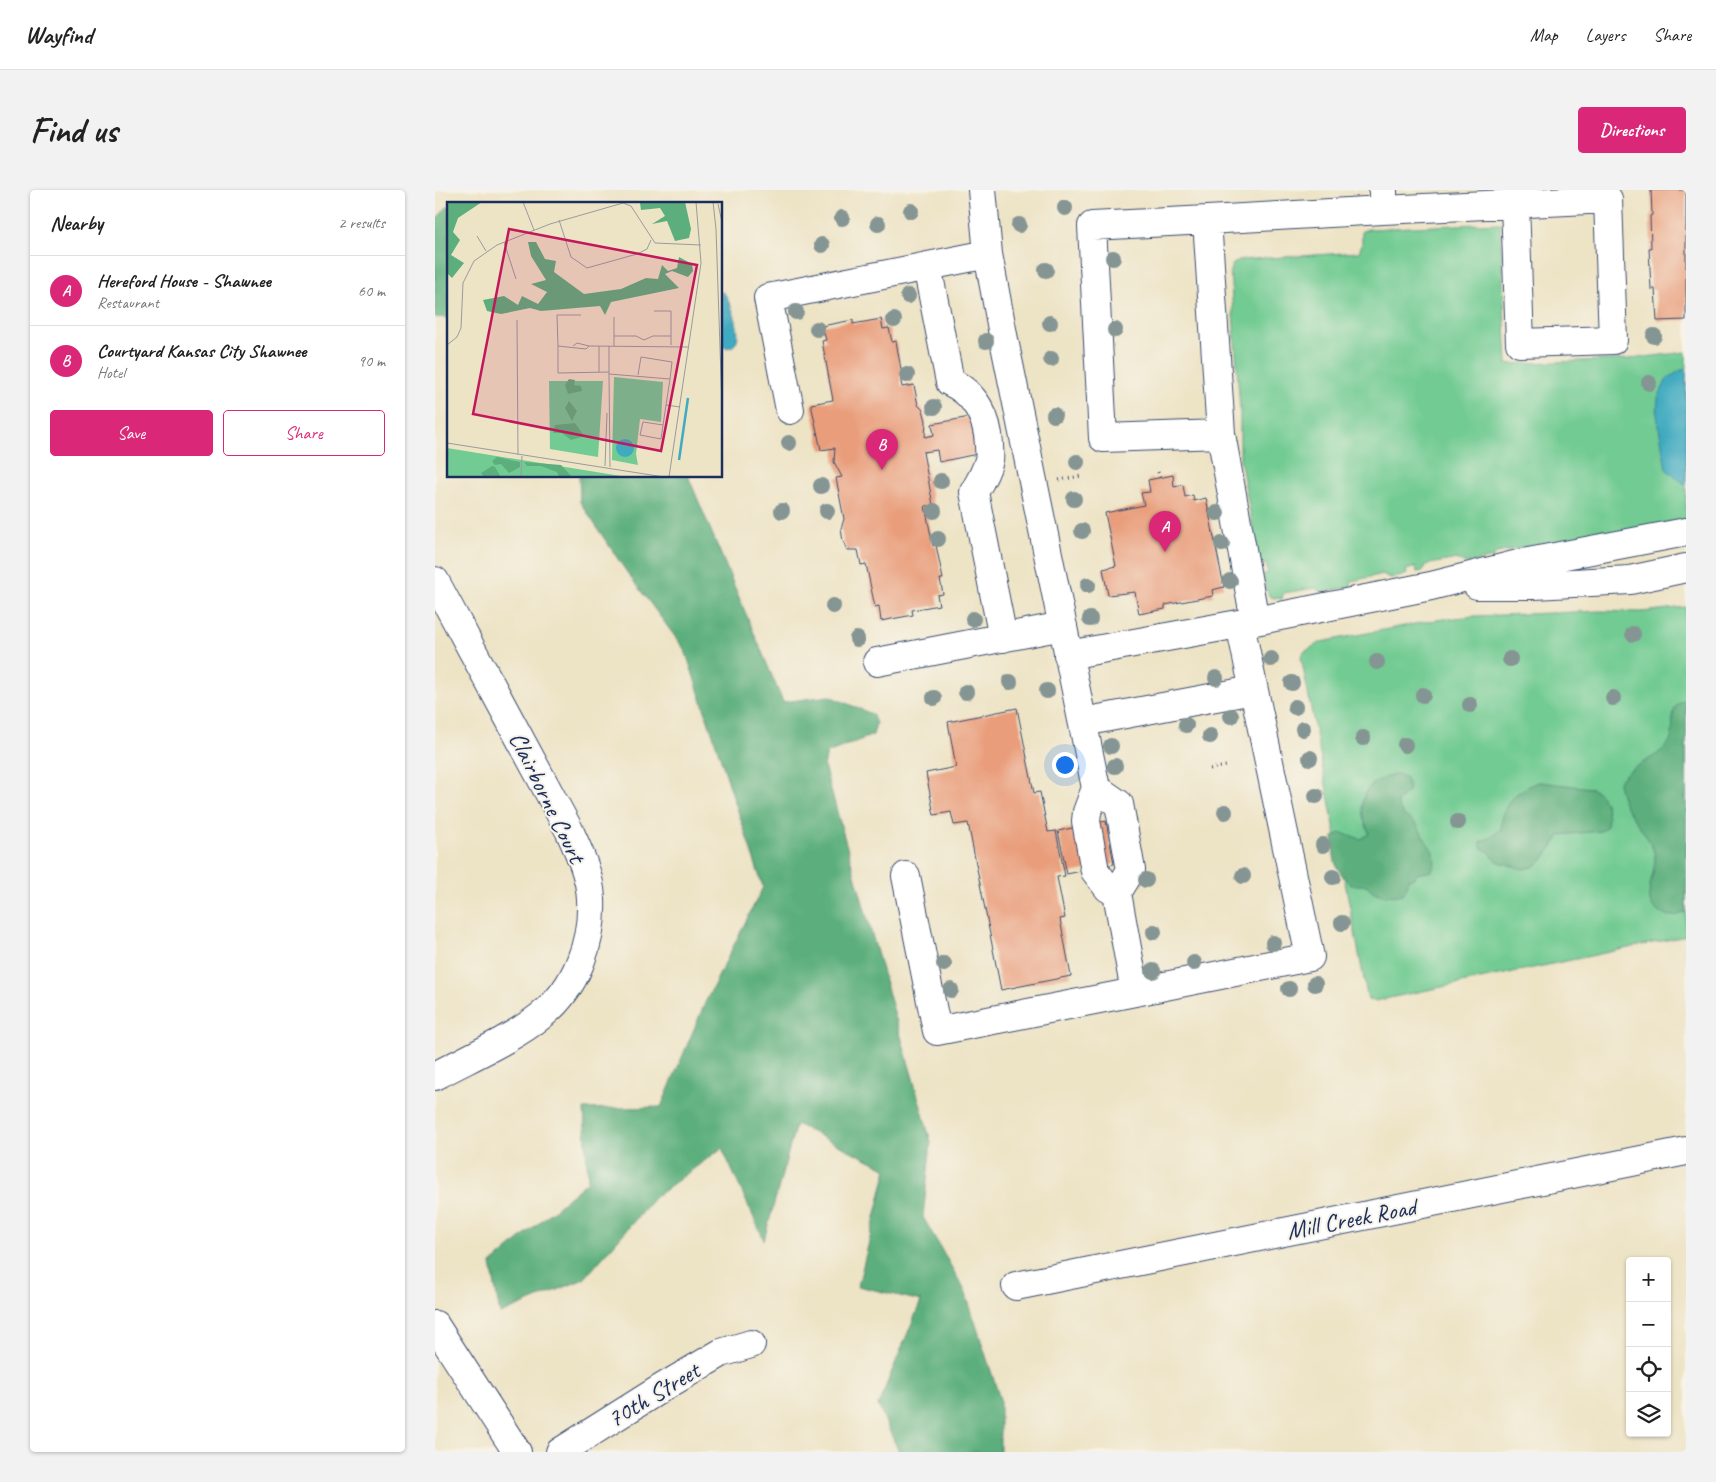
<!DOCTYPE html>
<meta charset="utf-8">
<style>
body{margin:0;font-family:Caveat,sans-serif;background:#f2f2f2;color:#222}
.controls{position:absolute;right:15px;bottom:15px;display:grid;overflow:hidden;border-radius:5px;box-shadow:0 1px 4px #0004}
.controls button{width:45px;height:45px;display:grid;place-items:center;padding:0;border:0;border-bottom:1px solid #e0e0e0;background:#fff;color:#222;font:25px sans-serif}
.you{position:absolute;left:629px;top:574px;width:18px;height:18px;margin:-12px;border:4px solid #fff;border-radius:50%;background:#1a73e8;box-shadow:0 0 0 8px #1a73e833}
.badge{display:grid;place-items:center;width:32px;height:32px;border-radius:50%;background:#db2777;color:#fff;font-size:16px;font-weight:700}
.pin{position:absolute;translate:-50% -41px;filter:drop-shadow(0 1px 2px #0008)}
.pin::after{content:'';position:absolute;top:26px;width:18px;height:15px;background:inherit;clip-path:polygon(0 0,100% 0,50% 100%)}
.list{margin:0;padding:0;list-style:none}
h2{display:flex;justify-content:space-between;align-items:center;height:65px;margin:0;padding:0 20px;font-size:21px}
h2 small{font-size:16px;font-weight:400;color:#767676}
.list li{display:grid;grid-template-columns:32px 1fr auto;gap:15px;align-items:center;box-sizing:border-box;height:70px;padding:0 20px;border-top:1px solid #e0e0e0}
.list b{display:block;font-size:19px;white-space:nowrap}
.list p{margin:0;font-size:16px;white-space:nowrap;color:#767676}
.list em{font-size:16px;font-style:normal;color:#767676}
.actions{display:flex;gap:10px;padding:15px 20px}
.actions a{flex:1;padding:11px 0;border:1px solid #db2777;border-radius:5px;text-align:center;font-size:18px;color:#db2777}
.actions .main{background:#db2777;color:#fff}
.icon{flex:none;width:28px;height:28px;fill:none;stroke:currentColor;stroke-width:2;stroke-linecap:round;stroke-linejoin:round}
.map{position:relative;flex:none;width:1251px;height:1262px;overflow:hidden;border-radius:5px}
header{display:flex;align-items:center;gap:30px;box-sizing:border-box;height:70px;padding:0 25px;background:#fff;border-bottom:1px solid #e0e0e0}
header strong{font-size:24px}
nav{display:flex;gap:28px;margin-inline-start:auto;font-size:18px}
.intro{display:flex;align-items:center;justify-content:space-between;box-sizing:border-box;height:120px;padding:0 30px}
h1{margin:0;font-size:35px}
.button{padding:12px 22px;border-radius:5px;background:#db2777;color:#fff;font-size:18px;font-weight:700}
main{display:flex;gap:30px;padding:0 30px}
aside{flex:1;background:#fff;border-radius:5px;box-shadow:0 1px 4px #0004}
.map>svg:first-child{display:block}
.green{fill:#71cb92;stroke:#467d78}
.forest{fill:#5caf7c;stroke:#3c6f6d}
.water{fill:#40aac0;stroke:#2e6c8f}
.building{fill:#e99d7a}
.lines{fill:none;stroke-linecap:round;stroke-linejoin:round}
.minor-casing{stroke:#3a4a6d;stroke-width:30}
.path{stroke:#3a4a6d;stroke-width:3;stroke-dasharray:1 4;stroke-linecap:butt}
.minor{stroke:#fff;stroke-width:28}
.tree{fill:#859594}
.labels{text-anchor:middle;stroke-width:4;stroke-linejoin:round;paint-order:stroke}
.street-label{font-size:25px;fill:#1b2f5e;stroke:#f7f3e8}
.inset-river{fill:none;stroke:#40aac0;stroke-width:2.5}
.inset-road{fill:none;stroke:#999b9c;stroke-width:1}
.view{fill:#c2185b;fill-opacity:0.15;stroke:#c2185b;stroke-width:2.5}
.inset-edge{fill:none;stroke:#1b2f5e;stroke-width:2.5}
</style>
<header>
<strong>Wayfind</strong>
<nav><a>Map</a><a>Layers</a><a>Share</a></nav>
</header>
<div class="intro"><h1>Find us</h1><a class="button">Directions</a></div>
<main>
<aside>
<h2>Nearby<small>2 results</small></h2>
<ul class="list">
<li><span class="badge">A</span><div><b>Hereford House - Shawnee</b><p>Restaurant</p></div><em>60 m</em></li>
<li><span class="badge">B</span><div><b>Courtyard Kansas City Shawnee</b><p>Hotel</p></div><em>90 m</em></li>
</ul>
<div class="actions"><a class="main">Save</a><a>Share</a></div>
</aside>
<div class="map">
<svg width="1251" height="1262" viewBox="0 0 1251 1262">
<rect width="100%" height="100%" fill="#f7f3e8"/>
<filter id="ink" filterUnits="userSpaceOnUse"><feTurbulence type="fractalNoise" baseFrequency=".02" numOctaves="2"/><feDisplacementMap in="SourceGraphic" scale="10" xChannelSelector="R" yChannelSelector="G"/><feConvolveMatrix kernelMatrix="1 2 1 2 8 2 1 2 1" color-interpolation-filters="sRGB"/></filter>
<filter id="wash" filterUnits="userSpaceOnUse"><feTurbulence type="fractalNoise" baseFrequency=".0096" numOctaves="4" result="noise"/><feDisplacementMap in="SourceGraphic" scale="20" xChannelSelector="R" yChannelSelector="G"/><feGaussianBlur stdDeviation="1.12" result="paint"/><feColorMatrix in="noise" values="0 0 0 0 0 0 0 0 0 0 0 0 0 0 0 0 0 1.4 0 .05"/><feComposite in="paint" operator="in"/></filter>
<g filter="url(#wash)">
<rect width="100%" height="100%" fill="#ede3c5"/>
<!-- green -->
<path class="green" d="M1065 33 1072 174 1194 169 1251 162V329L1119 356 1091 357 1061 363 1058 368 1030 374 1022 369 990 375 988 381 982 382 981 377 971 380 972 384C963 387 956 391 948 384L917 391 916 397 887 402 880 398 848 403 847 409 835 407 830 397 828 384H833L831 374H826L823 364 805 269V219L795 81 797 75 804 70 924 62 927 54V41L934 39Z
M1251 417V746L940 811 933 810 866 467 869 462 886 452 1000 430 1040 426 1165 421 1207 422Z"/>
<!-- forest -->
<path class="forest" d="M12 17H14V128L0 127V31Z
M144 286H253L348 512 394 506 437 524 441 533 438 545 392 563 389 576 496 952 488 1027 530 1101 565 1209V1262H464L443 1215 486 1111 423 1096 452 979 361 934 329 1050 287 958 220 1007 149 1089 65 1124 56 1074 153 991 149 919 226 917 270 813 328 697 250 460 191 381 145 312Z
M1247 511 1251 512V722C1242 726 1234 728 1225 723 1200 708 1227 680 1218 659 1207 633 1188 625 1183 592 1195 575 1221 570 1233 554 1243 540 1231 521 1247 511Z
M963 584 970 587 974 596 973 602 962 612C967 629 972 625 982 635 985 639 987 645 990 649 997 661 1004 666 997 681L982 684 979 688 973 689 972 697 968 704C955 707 940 707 932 695H916C898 677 899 671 898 647L906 643 926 649 934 644C933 638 929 632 928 626 923 599 940 589 963 584Z
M1104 592 1156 598 1165 604 1171 615 1173 628 1172 636 1166 641 1126 645 1107 671 1098 677 1088 679 1064 672 1058 668 1056 663 1046 658V651L1057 647 1066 638C1068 619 1072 609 1089 599 1094 596 1098 593 1104 592Z"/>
<!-- water -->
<path class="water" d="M286 102 289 103C297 114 317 164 286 157Z
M1246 180H1251V295L1231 279 1222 225 1223 208 1232 189Z"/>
<g id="blocks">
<!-- building -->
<path class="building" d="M1216 0H1251V130L1222 131 1220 99H1216L1215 79 1214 58H1216L1215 26 1217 25Z
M446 129 448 139 454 138 457 152 461 151 467 185H465L467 197 479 195 483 215 488 220 491 231 490 247 499 245 497 234 535 227 542 264 504 272 502 260 488 262 498 315 490 316 498 356 501 355 508 389H505L508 404 502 405 504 415 477 420 478 425 446 431 444 416 440 417 431 374 426 375 423 360H412L408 351 406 339 409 329 401 288 407 287 399 272 400 258 386 260 376 214 398 210 387 151 391 150 387 136 418 130V134Z
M738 285 739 297 748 295 750 307 758 305 759 311 771 308 789 397 777 400 778 406 730 415V419L704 424 700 402 673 405 668 379 681 376 670 323 709 315 706 303 715 302 713 290Z
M582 518 599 603 605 602 613 642 621 641 630 686 622 687 630 728 625 729 636 786 566 800 533 633 519 635 516 622 499 625 491 583 521 577 513 532Z
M671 631 679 674 632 684 623 641Z"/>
</g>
</g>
<g filter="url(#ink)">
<use href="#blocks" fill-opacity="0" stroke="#3a4a6d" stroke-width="1"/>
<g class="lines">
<!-- minor casing -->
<g class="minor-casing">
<path id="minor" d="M547 0 553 64 569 150 661 598 684 614 696 680 682 703 700 802 875 767 805 434
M948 0V20L772 30 786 244 820 431 996 396 1083 374 1251 342
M948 20 1173 9 1178 150 1085 153 1080 14
M772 30 657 36 668 248 786 244
M492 76 515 192C540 203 553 228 554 255 554 260 555 266 554 270 551 282 545 292 539 302L568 448
M355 220 333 108 553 64
M0 391 134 640C144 662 155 685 156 709 158 752 141 798 107 825 76 850 35 867 0 886
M1042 395H1099L1195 390 1251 378
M633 465 820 431
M442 472 628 436
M648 532 818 500
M661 598 652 622 651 631 660 681 673 698 682 703
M471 686 502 841 700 802
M581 1096 1251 961
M0 1135 82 1262
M125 1262 225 1199 286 1163 316 1154"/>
</g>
<!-- path -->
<path class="path" d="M723 282 725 288
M624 290 646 286
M775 579 791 576"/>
<!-- minor -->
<use href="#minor" class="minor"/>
</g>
<!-- trees -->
<g class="tree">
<circle cx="630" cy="18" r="8"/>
<circle cx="476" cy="21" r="8"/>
<circle cx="407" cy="28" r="8"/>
<circle cx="443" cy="34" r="8"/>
<circle cx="584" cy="35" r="8"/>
<circle cx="387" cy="55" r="8"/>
<circle cx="678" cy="68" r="8"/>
<circle cx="611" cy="80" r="8"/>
<circle cx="473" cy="106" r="8"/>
<circle cx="361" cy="122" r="8"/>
<circle cx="459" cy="130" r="8"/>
<circle cx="615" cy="133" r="8"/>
<circle cx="382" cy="139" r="8"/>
<circle cx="680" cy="140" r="8"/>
<circle cx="1219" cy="146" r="8"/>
<circle cx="551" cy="151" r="8"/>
<circle cx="616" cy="169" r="8"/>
<circle cx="472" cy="185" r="8"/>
<circle cx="1214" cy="193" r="8"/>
<circle cx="499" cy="217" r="8"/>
<circle cx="619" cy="225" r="8"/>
<circle cx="354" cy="253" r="8"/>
<circle cx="642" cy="272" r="8"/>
<circle cx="506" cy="291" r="8"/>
<circle cx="386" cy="296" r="8"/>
<circle cx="639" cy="309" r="8"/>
<circle cx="347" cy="321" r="8"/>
<circle cx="392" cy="321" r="8"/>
<circle cx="499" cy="321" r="8"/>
<circle cx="782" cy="323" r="8"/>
<circle cx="647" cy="341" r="8"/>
<circle cx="503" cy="349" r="8"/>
<circle cx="787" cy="354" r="8"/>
<circle cx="795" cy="391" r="8"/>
<circle cx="653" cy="395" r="8"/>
<circle cx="398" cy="416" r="8"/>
<circle cx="538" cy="429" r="8"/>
<circle cx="655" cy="429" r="8"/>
<circle cx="1198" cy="444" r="8"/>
<circle cx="422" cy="449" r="8"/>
<circle cx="836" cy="469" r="8"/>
<circle cx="1075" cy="469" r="8"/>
<circle cx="942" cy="472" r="8"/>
<circle cx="781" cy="488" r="8"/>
<circle cx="575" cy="492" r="8"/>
<circle cx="857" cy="493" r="8"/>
<circle cx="612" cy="501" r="8"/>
<circle cx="531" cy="502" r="8"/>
<circle cx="988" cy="505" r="8"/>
<circle cx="499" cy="508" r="8"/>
<circle cx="1178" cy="508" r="8"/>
<circle cx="1035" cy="515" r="8"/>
<circle cx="860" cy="517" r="8"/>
<circle cx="796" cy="526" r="8"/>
<circle cx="751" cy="535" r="8"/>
<circle cx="868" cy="539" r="8"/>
<circle cx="775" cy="546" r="8"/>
<circle cx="928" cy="548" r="8"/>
<circle cx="970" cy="555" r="8"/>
<circle cx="676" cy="556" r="8"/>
<circle cx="875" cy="568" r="8"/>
<circle cx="680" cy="576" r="8"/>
<circle cx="881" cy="606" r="8"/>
<circle cx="790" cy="622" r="8"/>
<circle cx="1023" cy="632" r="8"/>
<circle cx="888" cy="655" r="8"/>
<circle cx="808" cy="686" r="8"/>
<circle cx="898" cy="687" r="8"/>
<circle cx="711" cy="690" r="8"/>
<circle cx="907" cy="733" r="8"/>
<circle cx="719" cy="742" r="8"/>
<circle cx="838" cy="753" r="8"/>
<circle cx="759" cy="773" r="8"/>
<circle cx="509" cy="774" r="8"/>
<circle cx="718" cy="781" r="8"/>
<circle cx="880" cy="794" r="8"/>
<circle cx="854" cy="799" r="8"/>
<circle cx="516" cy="800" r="8"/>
</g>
</g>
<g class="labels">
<!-- street labels -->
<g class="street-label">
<text transform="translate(113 607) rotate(64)" y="9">Clairborne Court</text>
<text transform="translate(916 1028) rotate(-11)" y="9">Mill Creek Road</text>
<text transform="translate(218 1204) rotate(-31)" y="9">70th Street</text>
</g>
</g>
<!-- overview -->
<g transform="translate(12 12)">
<rect width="275" height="275" fill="#ede3c5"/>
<path d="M167 175 216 180 214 220 193 217 189 252 191 263 165 258ZM102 179H156L151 255 103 247ZM0 246 180 275H0Z" fill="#71cb92"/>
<path d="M0 0H35L11 16 6 30 13 38 4 53 17 61 5 76 0 71ZM202 0H238L244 27 242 36 228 39 220 19 205 22 218 14 213 6 194 8 193 1ZM81 40H89L98 57 109 59 107 70 137 92 174 87 199 76 211 77 215 63 221 69 230 66 232 55 245 62 246 69 241 75 225 69 218 72 232 86 164 100 158 113 153 104 94 109 83 106 54 112 40 109 36 98 57 94 71 103 75 94 91 102 100 90 84 82 99 78 84 54ZM128 178 127 183 134 184 135 189 121 192 118 183 122 177ZM122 199 130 209 125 219 118 206ZM128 221 137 234 124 238 115 231H106L108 223ZM50 255 73 260V265L62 271 54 262 48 263 45 259ZM77 260 114 263 125 275H112L110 270 94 264H80ZM45 264 48 265 54 275H37L34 271Z" fill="#5caf7c"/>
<path d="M169 246a9 9 0 1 1 18 0a9 9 0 1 1-18 0Z" fill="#40aac0"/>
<path class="inset-river" d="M232 258 241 196"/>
<path class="inset-road" d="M76 0 87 28M266 0 269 27 275 205M271 2 275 20M112 18 124 55 140 66 190 52 200 47 204 38M30 34 39 49M57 40 69 77M207 109H224V143M167 115V144M70 118 71 253M167 134H189L197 138 206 134H224M0 143 10 135 14 126 16 81 27 59 50 43 103 22 176 1 184 4 208 41 254 43M111 144 110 113H134M126 144 130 141 142 144M152 170V144M162 170 111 171V144L139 147 142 144 242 145M162 172V144M191 173 194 155 225 160 223 177M216 223 196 220 193 233 214 237 219 203M0 241 217 275M158 264 160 211M163 265 162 172 223 177 219 203 233 205M74 275 75 254M222 275 254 61 249 0"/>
<path class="view" d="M62 27 250 63 214 249 26 212Z"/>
<rect width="275" height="275" class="inset-edge"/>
</g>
</svg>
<div class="controls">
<button>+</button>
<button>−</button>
<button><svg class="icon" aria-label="locate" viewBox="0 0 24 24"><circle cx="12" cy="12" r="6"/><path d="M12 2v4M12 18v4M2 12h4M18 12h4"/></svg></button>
<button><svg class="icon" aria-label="layers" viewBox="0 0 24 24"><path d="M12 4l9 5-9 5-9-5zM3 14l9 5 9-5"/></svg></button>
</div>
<div class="you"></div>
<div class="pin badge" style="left:730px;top:362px">A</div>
<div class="pin badge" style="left:447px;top:280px">B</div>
</div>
</main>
